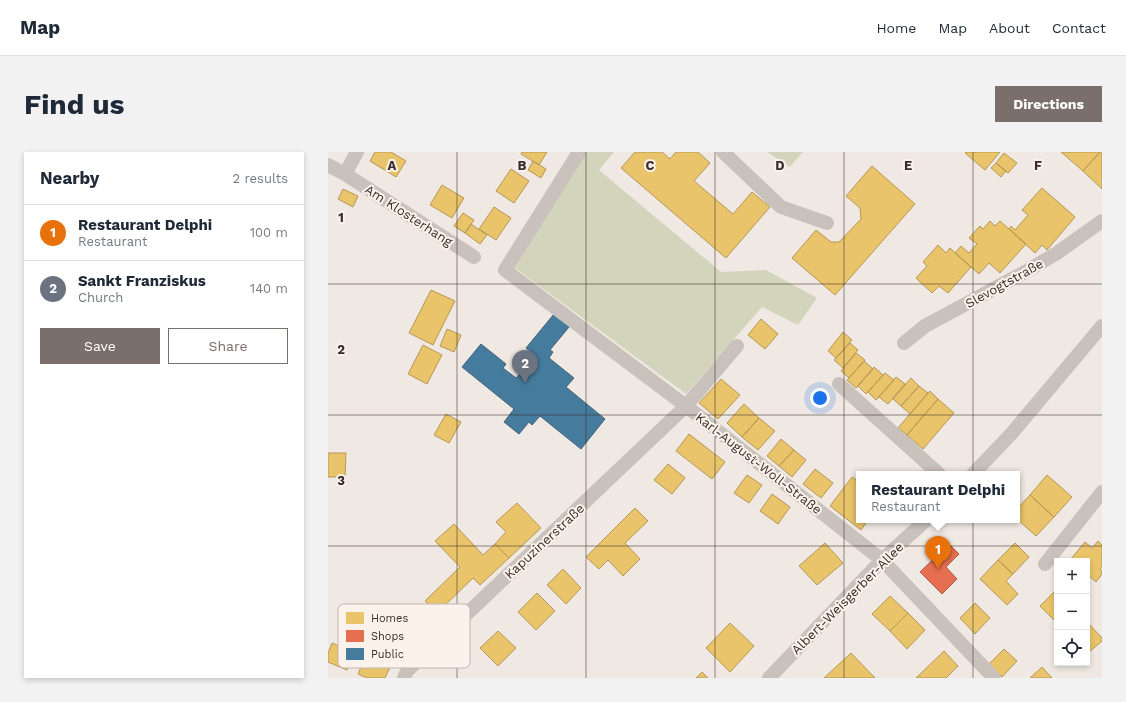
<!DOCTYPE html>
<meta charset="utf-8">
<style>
body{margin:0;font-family:"Work Sans",sans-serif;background:#f2f2f3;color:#1f2937}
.controls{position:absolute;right:12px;bottom:12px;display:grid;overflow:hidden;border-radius:0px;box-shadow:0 2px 6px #0003}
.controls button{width:36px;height:36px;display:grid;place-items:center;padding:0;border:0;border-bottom:1px solid #e0e1e3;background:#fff;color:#1f2937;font:20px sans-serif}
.you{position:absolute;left:492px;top:246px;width:14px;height:14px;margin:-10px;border:3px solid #fff;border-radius:50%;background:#1a73e8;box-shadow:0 0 0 6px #1a73e833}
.badge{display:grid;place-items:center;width:26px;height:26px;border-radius:50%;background:#7a6f6a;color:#fff;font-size:13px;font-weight:700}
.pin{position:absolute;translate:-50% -33px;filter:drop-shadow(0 1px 2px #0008)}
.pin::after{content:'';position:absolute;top:21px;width:14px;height:12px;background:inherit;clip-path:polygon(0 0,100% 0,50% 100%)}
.popup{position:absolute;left:528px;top:319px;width:164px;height:52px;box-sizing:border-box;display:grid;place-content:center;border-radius:0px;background:#fff;filter:drop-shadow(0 1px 3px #0005);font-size:13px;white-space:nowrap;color:#747a83}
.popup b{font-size:15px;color:#1f2937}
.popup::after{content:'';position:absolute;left:50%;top:100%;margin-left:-8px;border:8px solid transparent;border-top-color:#fff}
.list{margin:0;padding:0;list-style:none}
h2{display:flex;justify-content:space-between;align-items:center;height:52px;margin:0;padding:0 16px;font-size:17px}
h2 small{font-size:13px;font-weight:400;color:#747a83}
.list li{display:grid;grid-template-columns:26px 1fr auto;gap:12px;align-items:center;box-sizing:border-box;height:56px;padding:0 16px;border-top:1px solid #e0e1e3}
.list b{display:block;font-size:15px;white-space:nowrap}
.list p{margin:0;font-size:13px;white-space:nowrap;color:#747a83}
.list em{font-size:13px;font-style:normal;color:#747a83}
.actions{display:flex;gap:8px;padding:12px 16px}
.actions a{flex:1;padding:9px 0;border:1px solid #7a6f6a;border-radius:0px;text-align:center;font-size:14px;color:#7a6f6a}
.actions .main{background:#7a6f6a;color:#fff}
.icon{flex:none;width:22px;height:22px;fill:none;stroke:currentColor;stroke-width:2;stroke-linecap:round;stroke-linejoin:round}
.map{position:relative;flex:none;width:774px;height:526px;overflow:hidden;border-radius:0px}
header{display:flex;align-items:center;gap:24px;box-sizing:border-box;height:56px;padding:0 20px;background:#fff;border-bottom:1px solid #e0e1e3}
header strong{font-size:19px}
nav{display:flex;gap:22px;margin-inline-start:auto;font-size:14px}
.intro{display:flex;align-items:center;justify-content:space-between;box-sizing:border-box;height:96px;padding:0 24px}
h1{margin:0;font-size:28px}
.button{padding:10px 18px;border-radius:0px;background:#7a6f6a;color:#fff;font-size:14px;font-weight:700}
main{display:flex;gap:24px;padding:0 24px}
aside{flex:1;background:#fff;border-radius:0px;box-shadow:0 2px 6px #0003}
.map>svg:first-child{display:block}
.green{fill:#d2d5bc}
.homes{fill:#e9c46a;stroke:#b59756}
.shops{fill:#e76f51;stroke:#b35b45}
.public{fill:#457b9d;stroke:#42647a}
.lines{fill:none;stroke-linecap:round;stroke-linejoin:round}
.minor{stroke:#c9c1bb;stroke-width:14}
.grid{fill:none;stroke:#3b2d29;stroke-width:1;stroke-opacity:0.55}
.labels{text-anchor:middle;stroke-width:4;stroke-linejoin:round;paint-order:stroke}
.street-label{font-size:13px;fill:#3b2d29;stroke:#fbf3eb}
.key{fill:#fbf3eb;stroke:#c1b8b1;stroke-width:1}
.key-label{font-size:11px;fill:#3b2d29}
.grid-label{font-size:13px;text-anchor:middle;font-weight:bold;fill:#3b2d29;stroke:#fbf3eb;stroke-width:4;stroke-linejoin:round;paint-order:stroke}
</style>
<header>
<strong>Map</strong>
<nav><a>Home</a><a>Map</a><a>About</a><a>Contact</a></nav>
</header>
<div class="intro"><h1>Find us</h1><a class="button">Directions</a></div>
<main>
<aside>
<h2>Nearby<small>2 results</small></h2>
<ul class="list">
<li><span class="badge" style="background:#e8710a">1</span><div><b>Restaurant Delphi</b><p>Restaurant</p></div><em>100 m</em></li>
<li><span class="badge" style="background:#6b7280">2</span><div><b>Sankt Franziskus</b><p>Church</p></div><em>140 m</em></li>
</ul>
<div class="actions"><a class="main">Save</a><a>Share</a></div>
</aside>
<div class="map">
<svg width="774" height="526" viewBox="0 0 774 526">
<rect width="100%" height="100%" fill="#f0e9e3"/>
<!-- green -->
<path class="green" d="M255 0H286L271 18 393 120 438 118 489 146 470 173 434 155 358 242 187 116Z
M439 0H475L462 15Z"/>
<!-- homes -->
<path class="homes" d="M47 0H63L78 9 68 25 42 9Z
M194 0H219L211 13 193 2Z
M307 0H334L342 7 348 0H370L382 11 366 29 405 62 424 40 442 55 398 106 293 16Z
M638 0H672L657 18 637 1Z
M733 0H772L755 19Z
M772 0H774V37L755 19Z
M676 1 689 11 680 21 668 11Z
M205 9 218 17 213 26 200 18Z
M668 11 678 19 673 25 663 16Z
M544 14 587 52 507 143 464 106 488 78 503 90H511L533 67 532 56 518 44Z
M183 17 201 29 186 51 168 39Z
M114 33 136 46 124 66 102 53Z
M714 36 747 65 719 98 714 93 707 101 681 77 683 74 687 78 700 63 694 58Z
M15 37 30 44 25 55 10 47Z
M166 55 183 66 168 88 151 77Z
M135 61 146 68 137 81 126 74Z
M662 69 667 74 672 69 698 92 672 121 661 111 651 122 627 101 633 94 641 101 649 92 641 86 652 74 655 77Z
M143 72 159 83 152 92 137 81Z
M610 93 618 101 622 96 643 115 620 141 611 134 604 141 588 126 599 114 595 110Z
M103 138 127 149 105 193 81 181Z
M433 167 450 182 437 197 420 183Z
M119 177 133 183 126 200 112 194Z
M515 180 524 188 508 206 500 199Z
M522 191 530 198 515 216 506 208Z
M95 193 114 203 99 232 80 222Z
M528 201 537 208 521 226 513 219Z
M536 209 545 217 528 236 519 228Z
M546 215 555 223 538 242 530 234Z
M557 221 566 228 548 248 540 240Z
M568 225 577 232 560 252 551 245Z
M583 226 591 234 573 254 565 247Z
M393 227 412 243 390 267 371 251Z
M591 234 600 241 582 262 573 254Z
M602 239 610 247 579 283 570 276Z
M610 247 626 261 595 297 579 283Z
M416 252 431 266 414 285 399 271Z
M118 262 133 270 121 291 106 283Z
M431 266 447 279 430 298 414 285Z
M361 282 397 310 384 327 348 299Z
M453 287 466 298 451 314 439 304Z
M466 298 478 308 464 325 451 314Z
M0 301H18L17 325H0Z
M340 312 357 326 344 342 326 328Z
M487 317 505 331 493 346 475 332Z
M419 323 434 333 421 351 406 341Z
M719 323 744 345 726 365 702 343Z
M524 325 531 330V368H540L533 378 502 354Z
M444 342 462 355 450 372 432 359Z
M702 343 726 365 708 384 689 367V357Z
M189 351 213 376 181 406 167 392 178 380 168 370Z
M307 356 320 369 297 391 312 407 295 424 280 408 271 417 258 405Z
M126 372 155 403 167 392 181 406 152 433 145 426 109 461 97 449 132 415 107 389Z
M770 389 774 393V414L772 417 774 419V422L768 430 759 422V409H744L742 408 757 390 764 396Z
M497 391 515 411 489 433 471 414Z
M687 391 701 405 685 422 670 408Z
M670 408 685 422 678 429 690 442 679 453 652 427Z
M235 417 253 436 238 452 219 433Z
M729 437V465L726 468 712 454Z
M209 441 227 459 208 478 190 460Z
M562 444 580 461 562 479 544 462Z
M647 451 662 466 647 482 632 466Z
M580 461 597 478 579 497 562 479Z
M402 471 426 494 402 520 378 496Z
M759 471H760L774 486V489L759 502Z
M170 479 188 496 170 514 152 496Z
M75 489 85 500 73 511 63 500Z
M4 491 26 500 19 518 0 510V501Z
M676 497 689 509 674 525 661 512Z
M616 499 630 514 618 526H588Z
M523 501 547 526H496Z
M38 503 63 513 57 526H39L30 522Z
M714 515 724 526H702Z
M374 520 380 526H368Z"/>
<!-- shops -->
<path class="shops" d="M621 392 631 402 618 415 629 427 614 442 592 420Z"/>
<!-- public -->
<path class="public" d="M226 162 241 175 222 198 225 200 221 206 246 226 238 235 277 267 253 297 212 264 204 273 201 270 191 282 176 270 186 257 134 215 153 192 178 212 175 216 188 226 207 203 198 196Z"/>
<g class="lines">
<!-- minor -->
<path class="minor" d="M251 0 177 118 358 254 554 408 666 526
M395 0 453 55 499 71
M0 13 17 22 29 0
M17 22 146 105
M576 191 597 174 697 120 729 101 774 69
M511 232 611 322
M645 322 684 281 774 174
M717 412 774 340
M76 526 79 519 106 493 358 254 409 194
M441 526 554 408 598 368"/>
</g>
<!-- grid -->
<path class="grid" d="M129 0V526M258 0V526M387 0V526M516 0V526M645 0V526M0 132H774M0 263H774M0 394H774"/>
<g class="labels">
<!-- street labels -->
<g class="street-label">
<text transform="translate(81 63) rotate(33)" y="5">Am Klosterhang</text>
<text transform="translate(676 131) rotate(-29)" y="5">Slevogtstraße</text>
<text transform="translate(431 311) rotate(38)" y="5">Karl-August-Woll-Straße</text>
<text transform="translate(216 389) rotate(-43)" y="5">Kapuzinerstraße</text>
<text transform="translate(519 446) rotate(-45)" y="5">Albert-Weisgerber-Allee</text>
</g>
</g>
<!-- legend -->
<rect x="10" y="452" width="132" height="64" rx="6" class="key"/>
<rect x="18" y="460" width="18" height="12" fill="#e9c46a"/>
<rect x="18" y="478" width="18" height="12" fill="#e76f51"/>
<rect x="18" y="496" width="18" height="12" fill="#457b9d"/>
<g class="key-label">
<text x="43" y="470">Homes</text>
<text x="43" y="488">Shops</text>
<text x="43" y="506">Public</text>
</g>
<g class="grid-label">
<text x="64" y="18">A</text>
<text x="194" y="18">B</text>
<text x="322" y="18">C</text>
<text x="452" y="18">D</text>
<text x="580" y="18">E</text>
<text x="710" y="18">F</text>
<text x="13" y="70">1</text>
<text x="13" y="202">2</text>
<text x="13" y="333">3</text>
</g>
</svg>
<div class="controls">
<button>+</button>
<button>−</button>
<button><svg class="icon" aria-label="locate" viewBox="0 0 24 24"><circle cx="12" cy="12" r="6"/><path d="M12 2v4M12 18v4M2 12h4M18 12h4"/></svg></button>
</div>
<div class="you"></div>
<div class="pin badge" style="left:610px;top:417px;background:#e8710a">1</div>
<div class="popup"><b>Restaurant Delphi</b>Restaurant</div>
<div class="pin badge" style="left:197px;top:231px;background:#6b7280">2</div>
</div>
</main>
